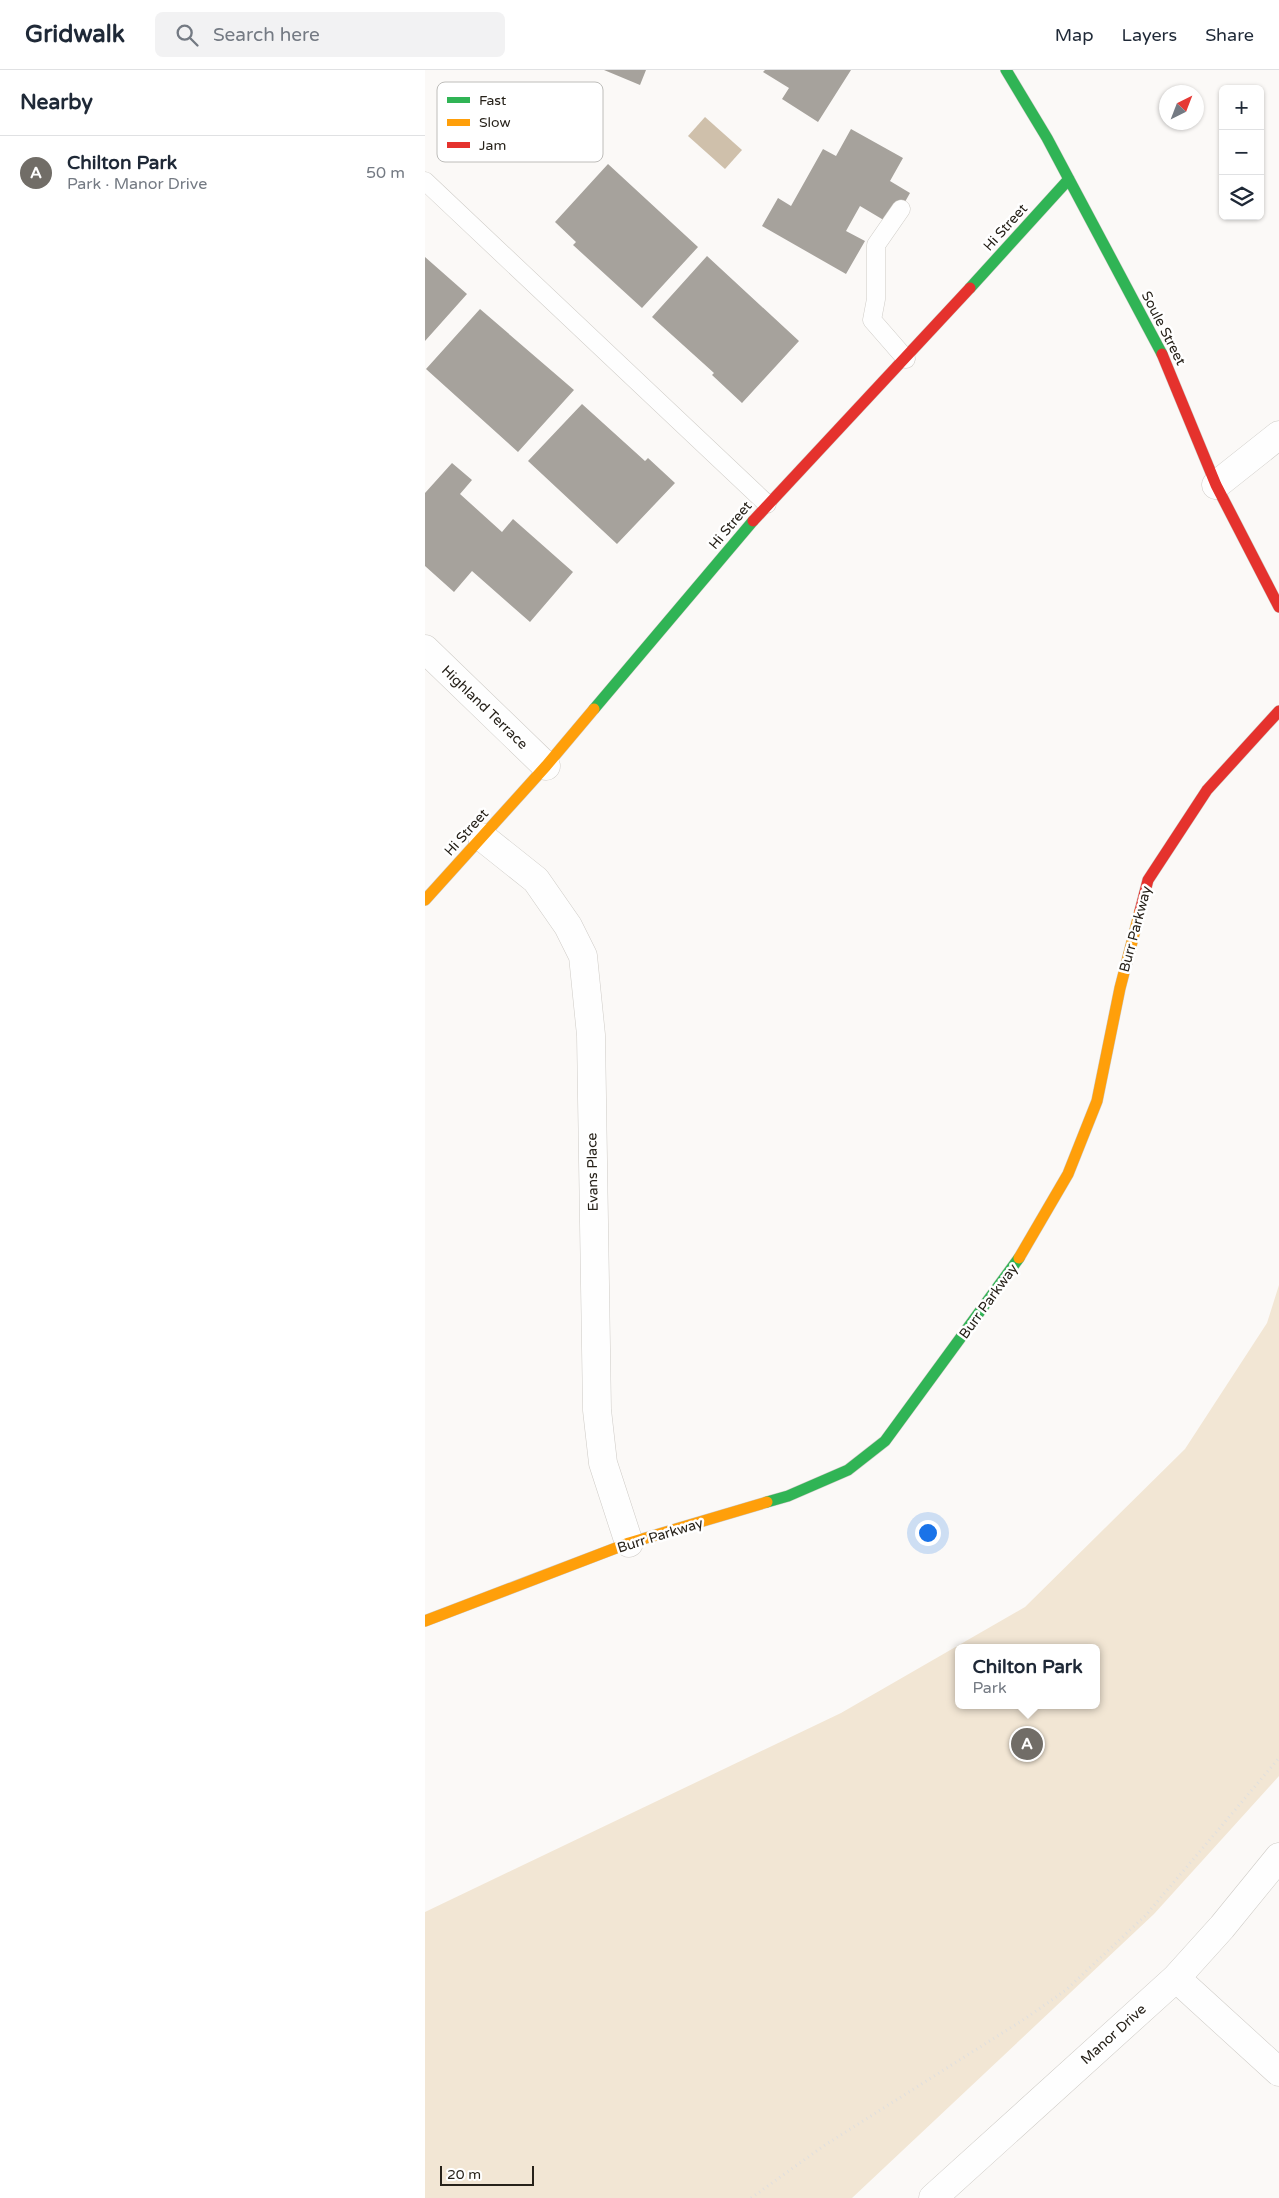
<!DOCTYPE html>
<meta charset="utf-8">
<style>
body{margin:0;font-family:"Varela Round",sans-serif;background:#f2f2f3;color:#1f2937}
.controls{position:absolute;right:15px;top:15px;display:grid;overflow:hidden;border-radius:8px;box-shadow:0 1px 4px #0004}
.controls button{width:45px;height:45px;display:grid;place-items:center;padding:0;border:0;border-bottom:1px solid #e0e1e3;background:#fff;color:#1f2937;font:25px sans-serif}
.compass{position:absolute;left:734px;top:15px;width:45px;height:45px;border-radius:50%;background:#fff;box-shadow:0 1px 4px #0004;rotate:42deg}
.scale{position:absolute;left:15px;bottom:12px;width:94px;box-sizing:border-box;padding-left:5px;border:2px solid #27221a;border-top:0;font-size:14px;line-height:18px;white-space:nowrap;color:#27221a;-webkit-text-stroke:4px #fff;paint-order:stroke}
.you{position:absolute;left:502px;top:1462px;width:18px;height:18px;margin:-12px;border:4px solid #fff;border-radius:50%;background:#1a73e8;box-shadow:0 0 0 8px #1a73e833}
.badge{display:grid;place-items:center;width:32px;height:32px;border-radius:50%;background:#716d67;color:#fff;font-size:16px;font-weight:700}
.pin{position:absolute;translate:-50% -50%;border:2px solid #fff;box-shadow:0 1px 5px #0006}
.popup{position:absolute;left:530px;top:1574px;width:145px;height:65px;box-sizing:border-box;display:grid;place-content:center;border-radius:8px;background:#fff;filter:drop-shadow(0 1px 4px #0005);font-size:16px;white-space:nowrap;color:#747a83}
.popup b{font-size:19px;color:#1f2937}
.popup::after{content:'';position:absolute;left:50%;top:100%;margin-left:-10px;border:10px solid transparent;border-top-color:#fff}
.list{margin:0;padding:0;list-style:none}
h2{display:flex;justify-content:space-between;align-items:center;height:65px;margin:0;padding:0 20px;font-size:21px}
h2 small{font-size:16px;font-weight:400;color:#747a83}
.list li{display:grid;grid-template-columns:32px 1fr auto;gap:15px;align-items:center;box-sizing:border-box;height:75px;padding:0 20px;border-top:1px solid #e0e1e3}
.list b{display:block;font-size:19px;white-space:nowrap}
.list p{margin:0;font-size:16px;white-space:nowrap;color:#747a83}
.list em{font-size:16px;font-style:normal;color:#747a83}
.icon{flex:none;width:28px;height:28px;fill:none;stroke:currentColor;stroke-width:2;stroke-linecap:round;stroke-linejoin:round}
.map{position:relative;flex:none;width:854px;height:2128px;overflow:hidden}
header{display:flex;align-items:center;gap:30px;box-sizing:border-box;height:70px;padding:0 25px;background:#fff;border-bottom:1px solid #e0e1e3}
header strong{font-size:24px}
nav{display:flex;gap:28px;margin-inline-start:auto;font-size:18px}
.search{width:350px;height:45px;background:#f2f2f3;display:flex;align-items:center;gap:12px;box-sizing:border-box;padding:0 18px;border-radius:8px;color:#747a83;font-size:19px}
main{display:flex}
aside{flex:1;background:#fff}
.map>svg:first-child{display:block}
.green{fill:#f2e6d4;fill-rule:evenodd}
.water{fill:#cfc0ab}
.building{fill:#a6a29c}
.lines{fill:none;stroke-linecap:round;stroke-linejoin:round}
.lane-casing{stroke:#cecbc6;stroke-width:19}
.street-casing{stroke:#cecbc6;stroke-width:29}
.fast-casing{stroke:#cecbc6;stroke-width:12}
.slow-casing{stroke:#cecbc6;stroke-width:12}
.jam-casing{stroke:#cecbc6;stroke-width:12}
.path{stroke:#e0dfde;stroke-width:3;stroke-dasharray:1 4;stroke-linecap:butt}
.lane{stroke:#fefefe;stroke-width:18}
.street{stroke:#fefefe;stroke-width:28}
.fast{stroke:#30b455;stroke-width:11}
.slow{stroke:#ff9f0a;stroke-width:11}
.jam{stroke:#e5322d;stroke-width:11}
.labels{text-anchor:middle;stroke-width:5;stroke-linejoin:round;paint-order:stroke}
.street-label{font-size:14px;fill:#27221a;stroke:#fff}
.key{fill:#fff;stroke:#bebdba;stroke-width:1}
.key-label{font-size:14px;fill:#27221a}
</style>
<header>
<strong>Gridwalk</strong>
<div class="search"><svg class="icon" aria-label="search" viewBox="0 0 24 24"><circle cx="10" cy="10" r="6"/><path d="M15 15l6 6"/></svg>Search here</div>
<nav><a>Map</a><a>Layers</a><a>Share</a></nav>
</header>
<main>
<aside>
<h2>Nearby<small></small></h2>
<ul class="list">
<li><span class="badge">A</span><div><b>Chilton Park</b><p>Park · Manor Drive</p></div><em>50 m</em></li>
</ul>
</aside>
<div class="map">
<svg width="854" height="2128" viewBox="0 0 854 2128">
<rect width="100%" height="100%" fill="#fbf9f7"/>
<!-- green -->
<path class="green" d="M854 1215V1706L729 1844 427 2128H0V1842L416 1643 600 1537 760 1379 842 1253ZM533 1578H671V1635H533Z"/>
<!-- water -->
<path class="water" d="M280 47 317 80 300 99 263 66Z"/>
<!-- building -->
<path class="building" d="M179 0H221L215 15Z
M340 0H426L393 52 357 29 364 18 338 2Z
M426 59 478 88 465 111 485 123 467 155 435 136 421 161 440 171 421 204 337 156 353 128 366 136 398 79 411 86Z
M183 94 273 177 217 238 148 175 151 172 130 152Z
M282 186 374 271 317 333 287 305 289 303 227 247Z
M0 187 42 224 0 271Z
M55 239 149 320 93 382 1 299Z
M157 334 220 391 223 388 250 413 192 474 103 391Z
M27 393 47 410 35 424 77 462 88 449 148 502 105 552 47 501 29 522 0 496V423Z"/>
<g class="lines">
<!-- lane casing -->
<g class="lane-casing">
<path id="lane" d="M0 111 342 434
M476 139 451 175V229L447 250 481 289"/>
</g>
<!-- street casing -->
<g class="street-casing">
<path id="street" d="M791 415 854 365
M0 579 121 696
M57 767 111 810 143 856 158 886 166 965 172 1340 178 1393 204 1473
M751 1908 854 2002
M508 2128 751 1908 797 1857 854 1787"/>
</g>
<!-- fast casing -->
<g class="fast-casing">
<path id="fast" d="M581 0 622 68 737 284
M545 218 644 109
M169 639 328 451
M342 1432 363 1426 423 1400 460 1371 594 1188"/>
</g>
<!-- slow casing -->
<g class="slow-casing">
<path id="slow" d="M0 830 121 696 169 639
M594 1188 643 1104 672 1031 695 918 715 841
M0 1551 204 1473 342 1432"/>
</g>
<!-- jam casing -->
<g class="jam-casing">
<path id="jam" d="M737 284 791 415 854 537
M328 451 545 218
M715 841 723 810 782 720 854 641"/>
</g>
<!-- path -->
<path class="path" d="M326 2128 400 2075 601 1948 641 1920 721 1845 854 1688"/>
<!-- lane -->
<use href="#lane" class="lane"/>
<!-- street -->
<use href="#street" class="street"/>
<!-- fast -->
<use href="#fast" class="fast"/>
<!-- slow -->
<use href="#slow" class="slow"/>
<!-- jam -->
<use href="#jam" class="jam"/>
</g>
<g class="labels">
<!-- street labels -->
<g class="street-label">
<text transform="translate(580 157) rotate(-48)" y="5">Hi Street</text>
<text transform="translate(739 258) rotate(63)" y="5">Soule Street</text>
<text transform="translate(305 455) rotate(-50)" y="5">Hi Street</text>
<text transform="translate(60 637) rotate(44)" y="5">Highland Terrace</text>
<text transform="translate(41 762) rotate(-48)" y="5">Hi Street</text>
<text transform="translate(710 859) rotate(-75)" y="5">Burr Parkway</text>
<text transform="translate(167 1102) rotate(-91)" y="5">Evans Place</text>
<text transform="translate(563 1231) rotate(-54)" y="5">Burr Parkway</text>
<text transform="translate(235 1465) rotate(-17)" y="5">Burr Parkway</text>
<text transform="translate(688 1964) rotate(-42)" y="5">Manor Drive</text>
</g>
</g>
<!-- legend -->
<rect x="12" y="12" width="166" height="80" rx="8" class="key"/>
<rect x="22" y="27" width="23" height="6" fill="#30b455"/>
<rect x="22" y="49" width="23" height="7" fill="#ff9f0a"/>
<rect x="22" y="72" width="23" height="6" fill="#e5322d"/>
<g class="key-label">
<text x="54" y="35">Fast</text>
<text x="54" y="57">Slow</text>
<text x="54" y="80">Jam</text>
</g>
</svg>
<div class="controls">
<button>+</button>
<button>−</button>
<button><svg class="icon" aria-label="layers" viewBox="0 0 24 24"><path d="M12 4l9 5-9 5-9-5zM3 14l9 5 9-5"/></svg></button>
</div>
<svg class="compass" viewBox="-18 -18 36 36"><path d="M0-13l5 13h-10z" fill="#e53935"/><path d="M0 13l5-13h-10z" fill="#747a83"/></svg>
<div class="scale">20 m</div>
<div class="you"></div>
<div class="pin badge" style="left:602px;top:1674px">A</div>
<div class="popup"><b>Chilton Park</b>Park</div>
</div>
</main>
